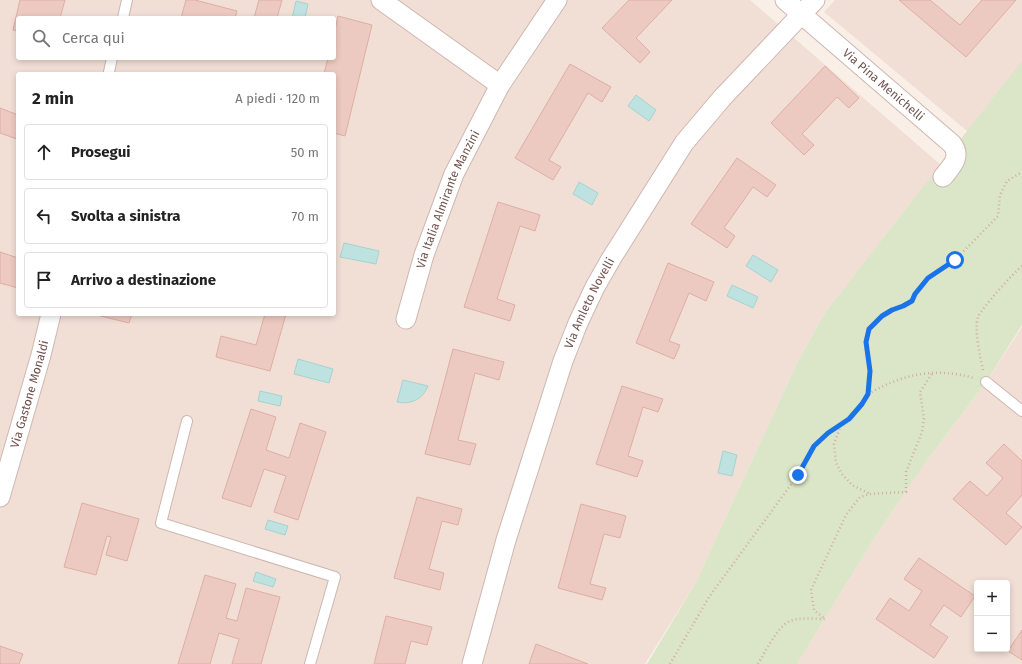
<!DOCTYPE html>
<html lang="it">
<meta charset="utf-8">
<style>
body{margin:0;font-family:"Fira Sans",sans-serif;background:#f6f6f6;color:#222}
.controls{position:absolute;right:12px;bottom:12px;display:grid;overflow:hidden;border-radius:4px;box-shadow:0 2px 6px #0003}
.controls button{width:36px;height:36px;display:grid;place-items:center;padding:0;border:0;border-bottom:1px solid #e0e0e0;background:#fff;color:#222;font:20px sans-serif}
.stop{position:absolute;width:12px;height:12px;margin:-9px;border:3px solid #1a73e8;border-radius:50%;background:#fff}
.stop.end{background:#1a73e8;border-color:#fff;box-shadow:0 1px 4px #0008}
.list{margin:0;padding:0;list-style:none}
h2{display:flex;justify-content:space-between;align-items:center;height:52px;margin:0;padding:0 16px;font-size:17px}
h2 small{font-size:13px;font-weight:400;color:#767676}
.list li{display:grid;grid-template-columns:26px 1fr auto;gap:12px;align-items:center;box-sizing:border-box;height:56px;margin:0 8px 8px;padding:0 8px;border:1px solid #e0e0e0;border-radius:4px}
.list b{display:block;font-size:15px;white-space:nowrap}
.list em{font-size:13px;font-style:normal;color:#767676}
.icon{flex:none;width:22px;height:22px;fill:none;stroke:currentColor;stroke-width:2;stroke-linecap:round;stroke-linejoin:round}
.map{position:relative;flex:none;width:1022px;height:664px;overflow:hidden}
.search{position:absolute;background:#fff;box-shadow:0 2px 6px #0003;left:16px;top:16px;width:320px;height:44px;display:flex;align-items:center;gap:10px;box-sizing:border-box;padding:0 14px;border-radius:4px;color:#767676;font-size:15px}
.panel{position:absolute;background:#fff;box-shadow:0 2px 6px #0003;left:16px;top:72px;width:320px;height:244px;border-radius:4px}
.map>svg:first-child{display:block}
.residential{fill:#f1dfd6;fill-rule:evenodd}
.green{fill:#dae6c7}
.water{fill:#bde2e0;stroke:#a5d3d0}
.building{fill:#edcac1;stroke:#deaea3}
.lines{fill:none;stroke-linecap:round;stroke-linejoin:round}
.service-casing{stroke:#cdb7b1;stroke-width:12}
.minor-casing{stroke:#cdb7b1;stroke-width:21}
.path{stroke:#d2ada4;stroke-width:2.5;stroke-dasharray:1 3;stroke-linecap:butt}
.service{stroke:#fff;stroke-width:10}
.minor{stroke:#fff;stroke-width:19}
.route{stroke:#1a73e8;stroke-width:5}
.labels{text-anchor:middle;stroke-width:3;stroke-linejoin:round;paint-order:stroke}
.street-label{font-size:12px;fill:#71534e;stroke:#fdf4ed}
</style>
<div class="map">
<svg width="1022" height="664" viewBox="0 0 1022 664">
<rect width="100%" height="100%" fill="#faefe7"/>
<!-- residential -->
<path class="residential" d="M0 0H750L941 165 826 311 798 361 695 584 645 664H0ZM18 18H334V58H18ZM18 74H334V314H18Z
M835 0H1022V85L973 136 824 12Z
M1022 327V664H797L873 540 926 462 986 382ZM977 583H1007V649H977Z"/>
<!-- green -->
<path class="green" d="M1022 61V325L986 382 926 462 873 540 797 664H647L695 584 798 361 826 311Z"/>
<!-- water -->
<path class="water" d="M296 1 308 4 305 18H292Z
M636 95 656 110 649 121 628 106Z
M579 182 598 193 592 205 573 194Z
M344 243 379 251 376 264 340 257Z
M753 255 778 270 771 282 746 266Z
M732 285 758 297 753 308 727 296Z
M298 359 333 369 329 383 294 374Z
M403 380 428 386C423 399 411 405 397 402Z
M260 391 282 396 280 406 258 401Z
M723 451 737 455 732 476 718 473Z
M268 520 288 526 285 535 265 529Z
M256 572 276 579 273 587 253 581Z"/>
<!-- building -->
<path class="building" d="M20 0H65L60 18H18V31L13 30Z
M186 0H195L237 11 235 18H181Z
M259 0H282L277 18H254Z
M629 0H672L636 38 650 52 640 63 602 28Z
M899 0H930L960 25 982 0H1016L966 57Z
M338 16 372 25 345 136 334 133V74H324L328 58H334V34Z
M570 64 611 87 602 102 588 93 549 160 561 167 553 180 515 158Z
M825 66 859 98 849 108 837 97 802 134 814 145 804 155 771 123Z
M0 108 18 115 17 139 0 133Z
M737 158 776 185 767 197 753 187 724 228 735 236 727 248 691 224Z
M498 202 540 215 535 231 520 226 497 299 515 305 510 321 464 307Z
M0 252 18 258V288L0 283Z
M668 263 714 282 706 301 689 293 669 341 680 345 674 359 636 343Z
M93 314H132L129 323Z
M265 314H286L270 371 216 357 221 336 256 345Z
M453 349 504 362 499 380 475 373 458 440 476 444 470 465 425 454Z
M622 386 663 399 658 412 643 407 628 456 643 461 637 477 596 464Z
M251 409 276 417 266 450 289 458 300 423 326 432 298 520 274 512 286 476 264 469 251 507 222 498Z
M1004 444 1022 461V495L1006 513 1022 527 1006 545 953 499 970 481 987 496 1003 478 986 463Z
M417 497 462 509 458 525 442 521 429 569 444 573 440 590 394 578Z
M82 503 139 519 127 561 106 555 111 537 107 536 96 575 64 567Z
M581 504 626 516 620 538 604 534 590 584 606 588 602 600 558 588Z
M919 558 975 596 961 617 944 605 930 625 948 637 934 658 876 619 890 598 909 611 922 591 904 579Z
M205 575 236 584 226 618 237 621 246 588 280 597 261 664H232L239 639 219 633 210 664H178Z
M386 616 432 627 427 645 411 641 405 664H374Z
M1022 630V660L1008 651Z
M536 644 588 664H529Z
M0 646 23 654 19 664H0Z"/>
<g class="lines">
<!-- service casing -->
<g class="service-casing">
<path id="service" d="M123 18 127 0
M109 72 112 58
M986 382 1022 411
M187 421 161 523 335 577 310 664"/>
</g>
<!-- minor casing -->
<g class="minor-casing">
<g id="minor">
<path d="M381 0 500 85"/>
<path id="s1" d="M785 0 952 144C962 157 951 167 943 177"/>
<path id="s2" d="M406 319 424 255 454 174 500 85 557 0"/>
<path id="s3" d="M0 497 41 355 51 314"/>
<path id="s4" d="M472 664 506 540 563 361 578 323 595 287 611 259 684 143 722 98 815 0"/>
</g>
</g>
<!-- path -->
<path class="path" d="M983 370C980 356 974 330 978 317 981 309 1014 272 1022 266
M868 394C903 374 935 367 974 378
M841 425 834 444 836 463 842 474 852 485 870 494
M670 664 709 597 798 475 814 447 828 433 849 419 862 404 868 395 870 371 866 342 869 329 882 316 892 310 903 306 912 301 915 294 928 278 955 260 998 216 1000 195 1007 181 1022 172
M758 664C765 652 777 627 790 621 801 617 814 619 825 619L814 610 811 590 846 515 860 497 870 494 906 492V472L922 432 924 418 920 392 933 372"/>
<!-- service -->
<use href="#service" class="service"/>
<!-- minor -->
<use href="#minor" class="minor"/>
</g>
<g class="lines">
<!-- route -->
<path class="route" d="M798 475 814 446 828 433 849 419 862 404 868 394 870 371 866 342 869 329 882 316 892 310 903 306 912 301 915 294 928 278 955 260"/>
</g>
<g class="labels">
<!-- street labels -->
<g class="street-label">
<text dy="4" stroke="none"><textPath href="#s1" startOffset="130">Via Pina Menichelli</textPath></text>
<text dy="4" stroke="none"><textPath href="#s2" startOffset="127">Via Italia Almirante Manzini</textPath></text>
<text dy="4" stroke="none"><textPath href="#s4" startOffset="380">Via Amleto Novelli</textPath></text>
<text dy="4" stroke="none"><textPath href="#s3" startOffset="107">Via Gastone Monaldi</textPath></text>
</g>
</g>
</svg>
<div class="controls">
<button>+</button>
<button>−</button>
</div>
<div class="stop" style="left:955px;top:260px"></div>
<div class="stop end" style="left:798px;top:475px"></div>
<div class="search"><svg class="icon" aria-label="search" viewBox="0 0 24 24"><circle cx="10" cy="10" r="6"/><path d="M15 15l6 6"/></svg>Cerca qui</div>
<section class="panel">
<h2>2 min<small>A piedi · 120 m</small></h2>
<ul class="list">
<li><svg class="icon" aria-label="ahead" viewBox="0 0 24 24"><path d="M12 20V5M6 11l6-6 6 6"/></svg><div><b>Prosegui</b></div><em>50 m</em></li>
<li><svg class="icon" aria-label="left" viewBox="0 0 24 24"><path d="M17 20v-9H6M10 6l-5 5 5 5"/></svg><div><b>Svolta a sinistra</b></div><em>70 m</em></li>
<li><svg class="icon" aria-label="arrive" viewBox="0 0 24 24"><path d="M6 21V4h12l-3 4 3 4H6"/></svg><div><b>Arrivo a destinazione</b></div></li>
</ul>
</section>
</div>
